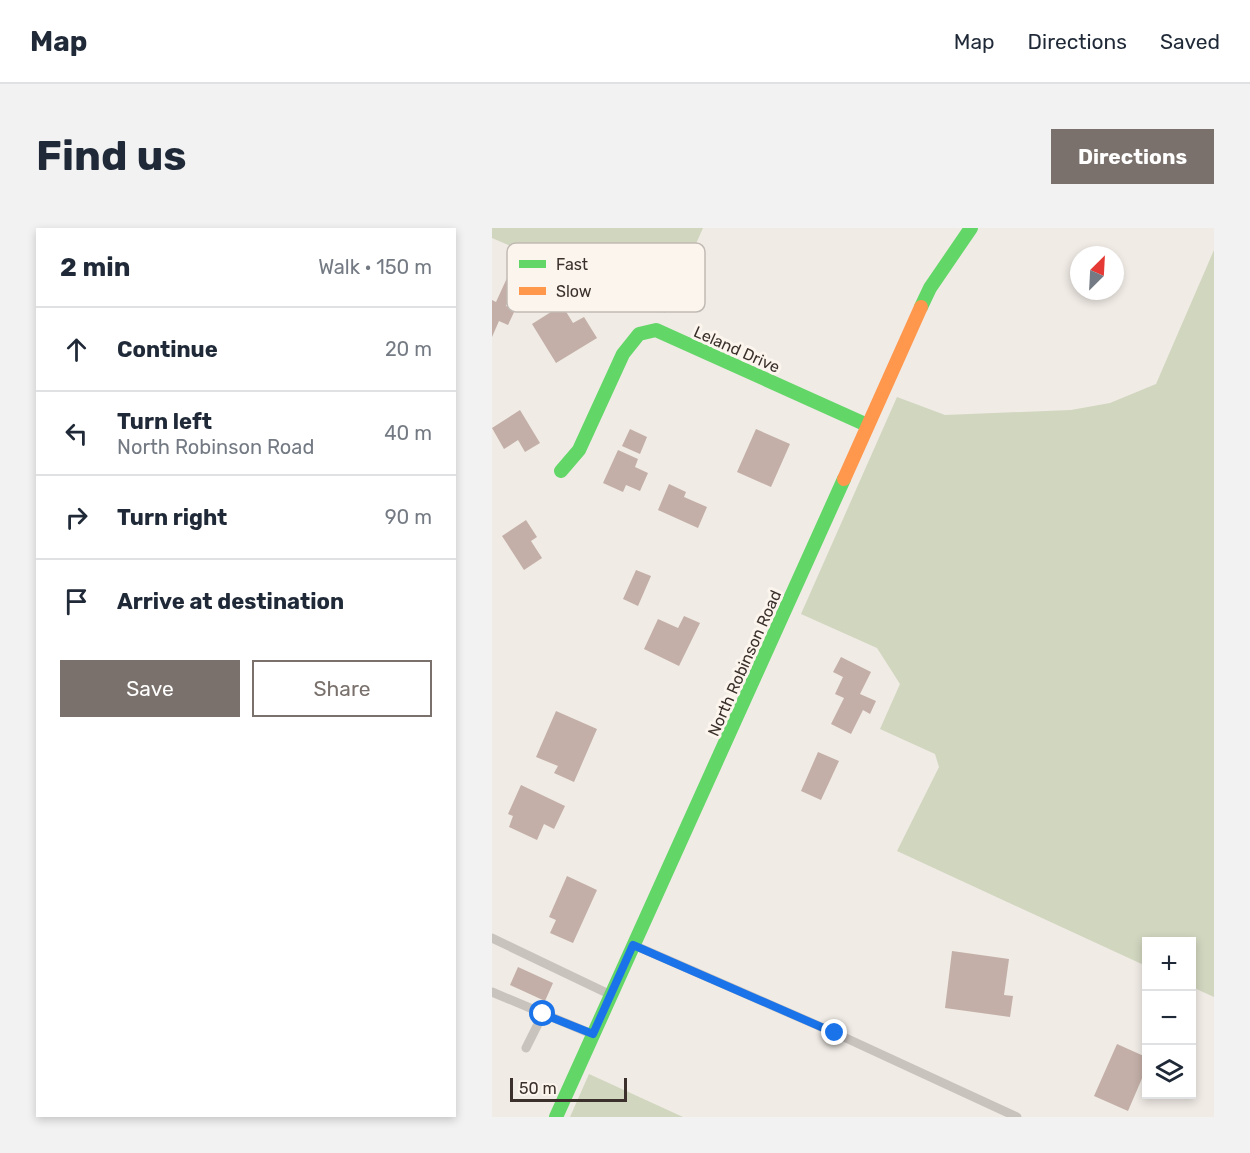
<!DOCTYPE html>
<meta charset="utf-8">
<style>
body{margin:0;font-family:Rubik,sans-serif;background:#f2f2f3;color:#1f2937}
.controls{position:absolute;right:18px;bottom:18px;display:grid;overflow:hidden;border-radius:0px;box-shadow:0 3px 9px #0003}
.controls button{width:54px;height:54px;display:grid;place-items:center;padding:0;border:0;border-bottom:2px solid #e0e1e3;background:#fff;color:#1f2937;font:30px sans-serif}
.compass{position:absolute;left:578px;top:18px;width:54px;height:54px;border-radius:50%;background:#fff;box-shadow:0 3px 9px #0003;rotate:24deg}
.scale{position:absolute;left:18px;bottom:15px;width:117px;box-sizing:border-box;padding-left:6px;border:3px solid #3b302b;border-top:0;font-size:16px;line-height:21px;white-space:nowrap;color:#3b302b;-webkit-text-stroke:4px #fbf5ee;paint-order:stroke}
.stop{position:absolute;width:18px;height:18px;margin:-14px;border:4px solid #1a73e8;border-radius:50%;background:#fff}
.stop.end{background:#1a73e8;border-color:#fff;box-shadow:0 2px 6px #0008}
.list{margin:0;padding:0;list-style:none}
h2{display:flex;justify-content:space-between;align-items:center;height:78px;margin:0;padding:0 24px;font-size:26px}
h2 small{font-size:20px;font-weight:400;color:#747a83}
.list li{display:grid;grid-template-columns:39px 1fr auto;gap:18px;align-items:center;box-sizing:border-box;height:84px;padding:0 24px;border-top:2px solid #e0e1e3}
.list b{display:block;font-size:22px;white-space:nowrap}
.list p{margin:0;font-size:20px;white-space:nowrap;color:#747a83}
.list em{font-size:20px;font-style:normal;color:#747a83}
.actions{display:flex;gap:12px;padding:18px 24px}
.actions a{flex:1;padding:14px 0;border:2px solid #7a716c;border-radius:0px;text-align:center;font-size:21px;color:#7a716c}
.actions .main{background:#7a716c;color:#fff}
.icon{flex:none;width:33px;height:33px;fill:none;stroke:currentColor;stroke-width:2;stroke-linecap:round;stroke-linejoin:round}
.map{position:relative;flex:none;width:722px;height:889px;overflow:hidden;border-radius:0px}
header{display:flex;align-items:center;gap:36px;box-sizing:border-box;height:84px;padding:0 30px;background:#fff;border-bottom:2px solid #e0e1e3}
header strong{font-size:28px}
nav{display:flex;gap:33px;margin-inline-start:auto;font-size:21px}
.intro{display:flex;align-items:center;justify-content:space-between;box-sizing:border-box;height:144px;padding:0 36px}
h1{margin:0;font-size:42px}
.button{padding:15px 27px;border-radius:0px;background:#7a716c;color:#fff;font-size:21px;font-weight:700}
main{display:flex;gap:36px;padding:0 36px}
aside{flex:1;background:#fff;border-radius:0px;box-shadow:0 3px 9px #0003}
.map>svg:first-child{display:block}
.green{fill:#d1d6bf}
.building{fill:#c3afa7}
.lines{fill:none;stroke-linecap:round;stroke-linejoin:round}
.lane{stroke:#c9c3be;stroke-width:9}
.fast{stroke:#63d668;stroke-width:14}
.slow{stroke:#ff974d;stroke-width:14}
.route{stroke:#1a73e8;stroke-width:8}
.labels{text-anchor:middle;stroke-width:6;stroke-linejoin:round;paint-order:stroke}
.street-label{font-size:16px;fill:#3b302b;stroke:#fbf5ee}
.key{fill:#fbf5ee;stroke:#c1bab4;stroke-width:1.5}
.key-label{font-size:16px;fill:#3b302b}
</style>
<header>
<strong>Map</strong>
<nav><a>Map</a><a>Directions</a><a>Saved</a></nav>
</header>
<div class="intro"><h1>Find us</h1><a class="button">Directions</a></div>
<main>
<aside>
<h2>2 min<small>Walk · 150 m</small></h2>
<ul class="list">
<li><svg class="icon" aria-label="ahead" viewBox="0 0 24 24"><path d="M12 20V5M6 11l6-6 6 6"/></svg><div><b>Continue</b></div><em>20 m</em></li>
<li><svg class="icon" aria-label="left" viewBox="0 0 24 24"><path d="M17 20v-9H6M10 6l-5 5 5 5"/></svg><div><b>Turn left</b><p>North Robinson Road</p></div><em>40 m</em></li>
<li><svg class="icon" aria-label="right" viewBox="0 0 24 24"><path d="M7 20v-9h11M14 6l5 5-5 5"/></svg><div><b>Turn right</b></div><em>90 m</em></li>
<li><svg class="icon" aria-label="arrive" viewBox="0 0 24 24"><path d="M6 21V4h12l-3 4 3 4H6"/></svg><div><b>Arrive at destination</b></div></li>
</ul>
<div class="actions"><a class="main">Save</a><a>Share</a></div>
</aside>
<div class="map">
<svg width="722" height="889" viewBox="0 0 722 889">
<rect width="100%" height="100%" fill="#f0ebe5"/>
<!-- green -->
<path class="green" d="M0 0H211L173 85 0 10Z
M722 22V769L700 759V714H654V738L405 623 447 539 443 526 388 501 408 456 385 420 309 386 405 169 453 187 579 182 618 175 664 156Z
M97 846 191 889H78Z"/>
<!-- building -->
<path class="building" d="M15 50 25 54 14 78 23 82 16 97 7 93 0 109V72L4 74Z
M70 77 81 95 92 89 105 110 64 135 40 96Z
M28 182 48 215 33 224 26 212 12 221 0 200Z
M138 201 155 209 148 226 130 218Z
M264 201 298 216 279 259 245 244Z
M126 222 146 231 143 239 156 245 148 263 134 257 131 264 111 255Z
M177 256 194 264 192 269 215 279 206 300 166 282Z
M34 292 45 309 39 313 50 330 32 342 10 308Z
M144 342 159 348 146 378 131 371Z
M192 388 208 395 187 438 152 421 166 391 186 400Z
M349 429 379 444 368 466 384 473 378 486 371 482 359 506 339 496 352 470 343 466 351 449 341 444Z
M64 483 105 501 82 554 62 545 66 538 44 529Z
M326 524 347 533 329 572 309 563Z
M29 557 73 578 62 601 52 596 45 612 17 599 21 588 16 586Z
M75 648 105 662 81 715 58 705 64 692 57 689Z
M460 723 517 731 512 767 521 768 518 789 453 780Z
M26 739 61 755 53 773 18 757Z
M625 816 654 829V841L636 883 602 868Z"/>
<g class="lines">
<!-- lane -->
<path class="lane" d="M0 710 119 767
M144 718 343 805 525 889
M0 764 100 806
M34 820 51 786"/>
<!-- fast -->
<path class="fast" d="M429 79 438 60 479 0
M69 243 87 222 131 126 147 106 164 102 375 197
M64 889 352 251"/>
<!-- slow -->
<path class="slow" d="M352 251 429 79"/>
</g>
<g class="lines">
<!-- route -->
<path class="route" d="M51 786 101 806 141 717 343 805"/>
</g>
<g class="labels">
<!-- street labels -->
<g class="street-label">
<text transform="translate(245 121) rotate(24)" y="6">Leland Drive</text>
<text transform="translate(252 435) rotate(-66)" y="6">North Robinson Road</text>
</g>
</g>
<!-- legend -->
<rect x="15" y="15" width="198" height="69" rx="9" class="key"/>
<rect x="27" y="32" width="27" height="8" fill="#63d668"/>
<rect x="27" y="59" width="27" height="8" fill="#ff974d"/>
<g class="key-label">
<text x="64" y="42">Fast</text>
<text x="64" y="69">Slow</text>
</g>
</svg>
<div class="controls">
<button>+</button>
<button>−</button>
<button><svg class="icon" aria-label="layers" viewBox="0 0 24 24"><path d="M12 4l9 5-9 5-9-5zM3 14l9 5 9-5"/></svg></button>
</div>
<svg class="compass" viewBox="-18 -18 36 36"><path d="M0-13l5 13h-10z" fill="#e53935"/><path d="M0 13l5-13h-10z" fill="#747a83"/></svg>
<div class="scale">50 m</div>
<div class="stop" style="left:51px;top:786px"></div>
<div class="stop end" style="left:343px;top:805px"></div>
</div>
</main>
